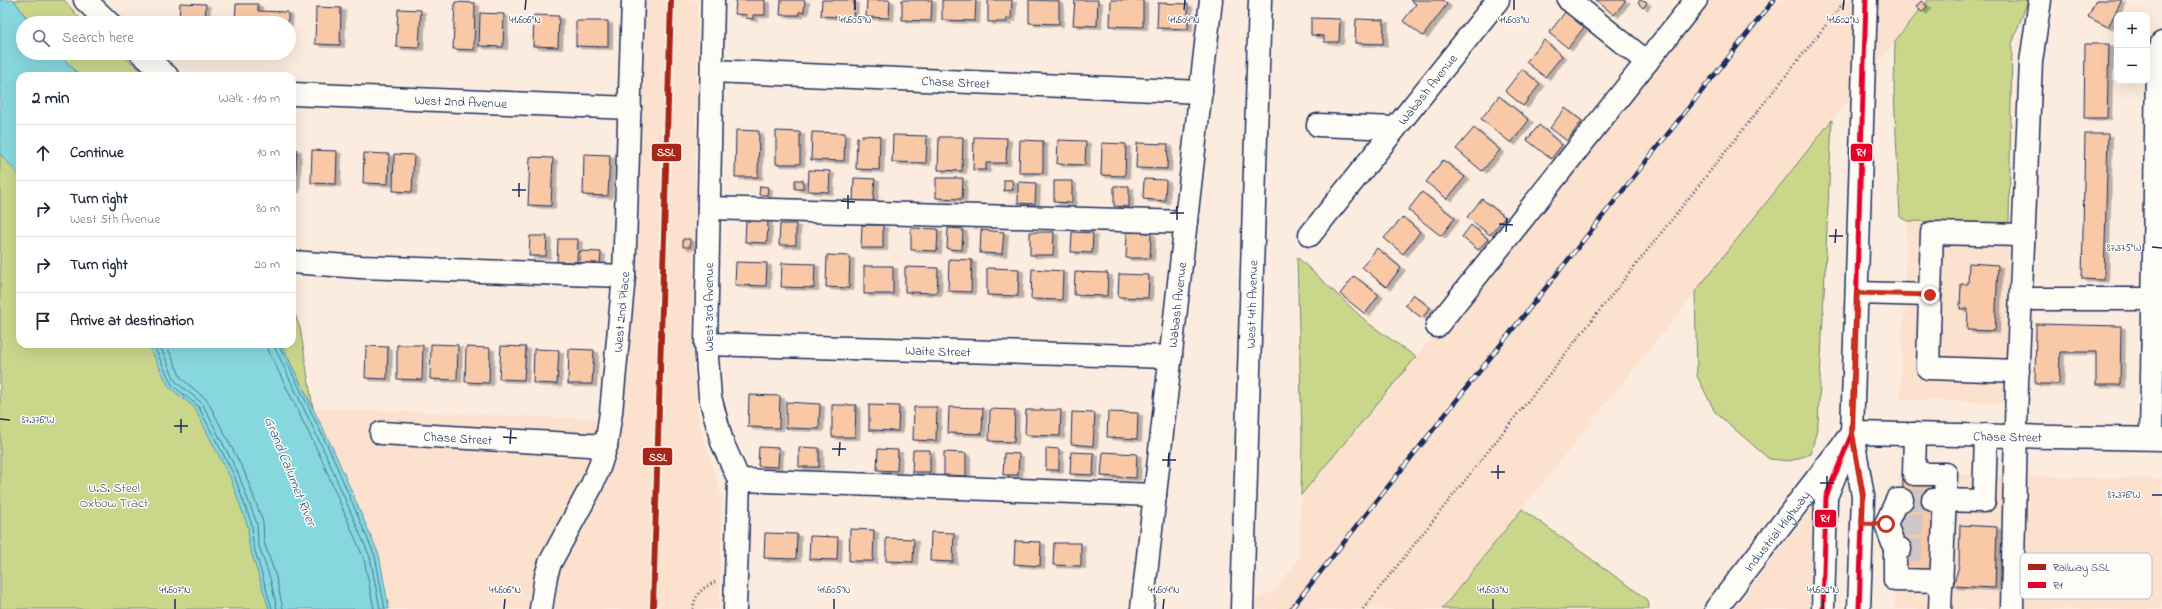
<!DOCTYPE html>
<meta charset="utf-8">
<style>
body{margin:0;font-family:"Indie Flower",sans-serif;background:#f2f2f3;color:#1f2937}
.controls{position:absolute;right:12px;top:12px;display:grid;overflow:hidden;border-radius:8px;box-shadow:0 4px 16px #0002}
.controls button{width:36px;height:36px;display:grid;place-items:center;padding:0;border:0;border-bottom:1px solid #e0e1e3;background:#fff;color:#1f2937;font:20px sans-serif}
.stop{position:absolute;width:12px;height:12px;margin:-9px;border:3px solid #c8321e;border-radius:50%;background:#fff}
.stop.end{background:#c8321e;border-color:#fff;box-shadow:0 1px 4px #0008}
.list{margin:0;padding:0;list-style:none}
h2{display:flex;justify-content:space-between;align-items:center;height:52px;margin:0;padding:0 16px;font-size:17px}
h2 small{font-size:13px;font-weight:400;color:#747a83}
.list li{display:grid;grid-template-columns:26px 1fr auto;gap:12px;align-items:center;box-sizing:border-box;height:56px;padding:0 16px;border-top:1px solid #e0e1e3}
.list b{display:block;font-size:15px;white-space:nowrap}
.list p{margin:0;font-size:13px;white-space:nowrap;color:#747a83}
.list em{font-size:13px;font-style:normal;color:#747a83}
.icon{flex:none;width:22px;height:22px;fill:none;stroke:currentColor;stroke-width:2;stroke-linecap:round;stroke-linejoin:round}
.map{position:relative;flex:none;width:2162px;height:609px;overflow:hidden}
.search{position:absolute;background:#fff;box-shadow:0 4px 16px #0002;left:16px;top:16px;width:280px;height:44px;display:flex;align-items:center;gap:10px;box-sizing:border-box;padding:0 14px;border-radius:22px;color:#747a83;font-size:15px}
.panel{position:absolute;background:#fff;box-shadow:0 4px 16px #0002;left:16px;top:72px;width:280px;height:276px;border-radius:12px}
.map>svg:first-child{display:block}
.built{fill:#fbe1ce}
.green{fill:#cad78b;stroke:#728374}
.water{fill:#87d8de;stroke:#5c94ab}
.lines{fill:none;stroke-linecap:round;stroke-linejoin:round}
.shore{stroke:#467391;stroke-width:1}
.building{fill:#f8c8a7;stroke:#1b2f5e;filter:url(#shadow)}
.minor-tunnel{stroke:#cfc6c5;stroke-width:22;stroke-dasharray:22 11;stroke-linecap:butt}
.minor-casing{stroke:#1b2f5e;stroke-width:25}
.major-casing{stroke:#1b2f5e;stroke-width:25}
.path{stroke:#1b2f5e;stroke-width:2.5;stroke-dasharray:1 3;stroke-linecap:butt}
.minor{stroke:#fdfcf7;stroke-width:22}
.major{stroke:#fdfcf7;stroke-width:22}
.rail-casing{stroke:#1b2f5e;stroke-width:4.5}
.rail{stroke:#fdfcf7;stroke-width:3;stroke-dasharray:9;stroke-linecap:butt}
.bus-1-casing{stroke:#fdfcf7;stroke-width:8}
.bus-1{stroke:#e4002b;stroke-width:5}
.rail-1-casing{stroke:#fdfcf7;stroke-width:9}
.rail-1{stroke:#a82618;stroke-width:6}
.route{stroke:#c8321e;stroke-width:5}
.ticks{fill:none;stroke:#1b2f5e;stroke-width:1.5}
.labels{text-anchor:middle;stroke-width:3;stroke-linejoin:round;paint-order:stroke}
.street-label{font-size:13px;fill:#1b2f5e;stroke:#fdfcf7}
.park-label{font-size:13px;fill:#475969;stroke:#fdfcf7}
.water-label{font-size:14px;font-style:italic;fill:#36597e;stroke:#fdfcf7}
.key{fill:#fdfcf7;stroke:#b9bec9;stroke-width:1}
.key-label{font-size:11px;fill:#1b2f5e}
.ticks-label{font-size:10px;text-anchor:middle;fill:#1b2f5e;stroke:#fdfcf7;stroke-width:3;stroke-linejoin:round;paint-order:stroke}
.line-badge{stroke:#fdfcf7;stroke-width:1.5}
.badge-label{font-size:11px;text-anchor:middle;font-weight:bold;fill:#fff}
</style>
<div class="map">
<svg width="2162" height="609" viewBox="0 0 2162 609">
<defs>
<filter id="shadow"><feDropShadow dx="4.5" dy="2.5" stdDeviation="0" flood-color="#0004"/></filter>
</defs>
<rect width="100%" height="100%" fill="#fcecdf"/>
<filter id="ink" filterUnits="userSpaceOnUse"><feTurbulence type="fractalNoise" baseFrequency=".025" numOctaves="2"/><feDisplacementMap in="SourceGraphic" scale="8" xChannelSelector="R" yChannelSelector="G"/><feConvolveMatrix kernelMatrix="1 2 1 2 8 2 1 2 1" color-interpolation-filters="sRGB"/></filter>
<g filter="url(#ink)">
<!-- built -->
<path class="built" d="M644 0H698L692 351 698 420 722 498 719 609H389L379 555 313 408 594 419 622 426 636 271 643 94Z
M1696 0H1928L1442 609H1236L1276 590 1299 558 1301 495 1416 357Z
M1907 221 2009 223 2005 403 1900 399Z
M1898 473 2162 479V609H1895Z
M1813 507 1809 609H1734Z"/>
<!-- green -->
<path class="green" d="M14 0H64L84 23H30Z
M1928 0H2028L2012 44 2009 223 1907 221 1900 217 1894 93 1895 41Z
M58 53H120L148 76H80Z
M1832 120 1818 424 1811 454 1790 461 1769 459 1715 412 1697 376 1695 292Z
M0 154 20 174V344H157L234 472 277 609H0Z
M1297 257 1368 323 1416 357 1301 495 1302 436Z
M292 306 300 328 313 408 281 344H292Z
M1522 509 1648 600 1649 609H1442Z"/>
<!-- water -->
<path class="water" d="M0 0H14L30 23H23V53H58L80 76H20V176L0 154Z
M148 344H281L334 451 379 555 389 609H269L249 545 248 527 230 477 194 407 169 387Z"/>
<g class="lines">
<!-- shore -->
<path class="shore" d="M153 344 172 385 198 406 234 475 252 525 253 544 272 609
M159 344 176 382 202 403 238 473 257 524 258 543 270 578 277 609
M166 344 181 378 207 400 244 471 263 522 264 542 276 577 283 609
M267 344 269 352 321 458 364 559 374 609
M273 344 326 455 370 557 380 609
M278 344 331 453 375 556 385 609"/>
</g>
<!-- building -->
<path class="building" d="M736 0H765V15H753V19L746 18 747 15 735 14Z
M781 0H805L804 12H799V15H780Z
M822 0H854L853 18 838 19V17L821 16Z
M867 0H890L889 18 866 17Z
M902 0H932L931 21 902 20Z
M942 0H976L975 21 942 20Z
M988 0H1012L1011 19 1007 18V22H988Z
M1029 0 1059 1V24L1029 23Z
M1075 0H1098L1097 26 1073 25Z
M1111 0H1143V27L1110 26Z
M1410 0H1442L1447 4 1423 36 1403 21 1416 4Z
M1596 0H1626L1614 15Z
M1640 0 1647 3 1643 8 1638 3Z
M2096 0H2122L2108 27 2088 17Z
M1921 1 1927 6 1922 12 1916 7Z
M455 2 475 3 474 50 453 49Z
M180 3 206 4 205 23H179Z
M1158 3 1188 4V29L1157 28Z
M236 4H258V11L288 12V23H235Z
M316 7 341 8 340 45 315 44Z
M398 9 421 10 419 48 396 47Z
M1566 11 1585 26 1568 48 1549 33Z
M480 13 504 14 503 47 479 46Z
M534 15 559 16 558 47 533 46Z
M1311 18 1340 19 1339 42H1324V36L1311 35Z
M1356 19 1384 20 1383 44 1355 43Z
M576 21H608V47L576 46Z
M1544 40 1562 56 1545 77 1526 62Z
M2085 44H2109L2107 118H2084Z
M1522 69 1540 84 1523 106 1505 91Z
M1499 96 1529 120 1511 143 1481 119Z
M1565 108 1582 121 1567 141 1550 128Z
M1539 125 1562 145 1551 159 1527 140Z
M1474 128 1500 150 1482 171 1456 149Z
M736 130 759 131 758 177H735Z
M776 131 800 132V164H776Z
M812 132 845 133 844 161 811 160Z
M2085 134H2108L2104 280 2082 279Z
M862 135 880 136 879 170 856 169 857 137 862 138Z
M893 135 927 136 926 163 892 162Z
M939 137H963L962 171 938 170Z
M974 137 1007 138 1006 163H986V170H973Z
M1020 140 1043 141V173H1019Z
M1058 140 1086 141 1085 165 1057 164Z
M1102 143 1126 144 1125 176 1101 175Z
M1137 143 1168 144 1167 169 1136 168Z
M292 149H297L295 190H292Z
M312 150 337 151 336 184 311 183Z
M364 153 389 154 388 184 363 183Z
M394 154 414 155 412 192 393 191Z
M584 154 610 155 608 196 583 195Z
M530 157 553 158 551 206 528 205Z
M1443 160 1465 177 1447 199 1426 182Z
M809 170 830 171 829 192 808 191Z
M854 178 875 179 873 202 853 201Z
M936 178H963L962 199 936 198Z
M1144 179 1166 180 1165 201 1143 199Z
M795 180H803V189H795Z
M1004 180H1012L1013 190 1004 191Z
M1054 181H1072V203L1054 202Z
M1018 182 1036 183 1035 204 1018 203Z
M760 186 768 187 767 195H759Z
M1114 186H1129V207L1114 206Z
M1422 192 1455 218 1441 236 1408 210Z
M1482 199 1505 217 1490 235 1467 217Z
M1403 217 1420 232 1403 254 1384 238Z
M746 220H768L767 243 745 242Z
M780 224H796V245H779Z
M862 225H883V248H861Z
M1471 225 1488 239 1478 250 1462 237Z
M911 228 938 229 937 251 911 250Z
M948 228 963 229 962 250 947 249Z
M981 230 1004 232 1002 254 980 253Z
M1030 232H1054L1053 255H1030Z
M1072 232 1093 233 1092 253 1071 252Z
M1127 232 1151 233 1150 258H1126Z
M530 236H547L546 256H529Z
M558 239H578L577 262H557Z
M683 239H690V247H683Z
M1377 248 1401 268 1386 287 1362 267Z
M580 251 601 252 600 266 579 265Z
M827 255 850 256 849 288 826 287Z
M949 259 972 260 971 292 948 291Z
M736 262 767 263 766 286 735 285Z
M782 263 815 264 814 288 781 287Z
M1969 263 1998 265 1995 331 1967 330 1968 309H1960L1961 284H1968Z
M864 266H893V294H864Z
M905 267 938 268 937 293 905 292Z
M987 268 1019 269 1018 296 987 295Z
M1032 269 1063 271 1062 300 1031 299Z
M1075 272 1108 273 1107 296 1074 295Z
M1119 274 1149 275 1148 298 1118 297Z
M1354 276 1379 295 1365 314 1340 294Z
M1413 294 1430 308 1422 318 1405 305Z
M2036 324 2121 326 2120 385H2096V352H2060L2059 384H2035Z
M431 344 458 345 457 380 430 379Z
M397 345H423L422 380 397 379Z
M366 346 388 347 387 379 365 378Z
M501 346 526 347 524 380 499 379Z
M466 347 490 348 489 383 465 382Z
M534 349 559 350 557 384 533 383Z
M569 349 594 350 592 384H568Z
M749 395 780 396 779 428 748 427Z
M786 402 820 404 819 429 786 428Z
M832 405H856L855 437H832Z
M869 405 899 406 898 431 869 430Z
M914 407H937L936 441 913 440Z
M949 407 983 408 982 434 948 433Z
M990 409 1015 410 1014 442 989 441Z
M1026 410H1061L1060 436 1025 435Z
M1072 412 1095 413 1093 446 1071 444Z
M1108 412 1138 413 1137 439 1107 437Z
M759 447 779 448 778 467 758 466Z
M799 447 819 448V467H799Z
M1046 448 1059 449V470H1046Z
M878 449 898 450 897 471 877 470Z
M913 450H930V472H912Z
M944 452 966 453V476L944 475Z
M1071 452 1094 453 1093 475 1070 474Z
M1103 452 1137 454 1136 478 1101 476Z
M1004 453 1019 454 1018 475H1003Z
M1903 479 1933 480 1931 573 1900 572Z
M1960 525 1997 527 1995 588 1953 586 1959 566Z
M850 529 874 530 873 561H849Z
M931 532 954 533 953 562 930 561Z
M765 533 797 534 796 559 764 558Z
M810 536 838 537 837 560 809 559Z
M886 538 914 539 913 562 886 561Z
M1015 541 1041 542 1040 566 1014 564Z
M1054 543H1081V566L1053 565Z"/>
<g class="lines">
<!-- minor-tunnel -->
<path class="minor-tunnel" d="M1902 500H1933
M1901 525H1932
M1900 549 1931 551"/>
<!-- minor casing -->
<g class="minor-casing">
<g id="minor">
<path d="M85 0 109 23"/>
<path d="M713 0 706 344 710 397 722 442 739 480 735 609"/>
<path d="M1569 0 1647 62"/>
<path d="M141 53 167 76"/>
<path id="s1" d="M712 71 1201 92"/>
<path id="s2" d="M292 94 630 108"/>
<path d="M1318 125 1395 128"/>
<path d="M709 208 1186 222"/>
<path id="s3" d="M1310 235 1498 0"/>
<path d="M292 262 361 267 624 276"/>
<path d="M1857 293 1930 295 1928 368 2018 371"/>
<path d="M1930 295 1932 233 2023 235"/>
<path d="M2021 299H2162"/>
<path d="M1437 326 1696 0"/>
<path id="s4" d="M706 344 1171 357"/>
<path id="s5" d="M381 433 606 446"/>
<path d="M1915 434 1914 474H1946L1940 609"/>
<path d="M2151 438 2157 70 2162 43"/>
<path d="M739 480 1155 495"/>
<path d="M1933 500 1984 501 1986 435"/>
<path d="M1895 549V580L1942 581"/>
<path d="M1900 549H1895L1886 524 1897 500H1902"/>
<path id="s6" d="M541 609 546 576 550 563 591 487 599 468 606 446 611 412 624 276 633 0"/>
<path id="s7" d="M1142 609 1211 0"/>
<path id="s8" d="M1716 609 1852 433 2162 439"/>
<path d="M2012 609 2017 383 2031 62 2040 0"/>
</g>
</g>
<!-- major casing -->
<g class="major-casing">
<g id="major">
<path id="s9" d="M1242 609 1260 0"/>
<path d="M1823 609 1826 497 1852 433"/>
<path d="M1859 609 1863 496 1852 433 1866 0"/>
</g>
</g>
<!-- path -->
<path class="path" d="M693 609C695 594 702 588 715 582
M1363 609 1845 1"/>
<!-- minor -->
<use href="#minor" class="minor"/>
<!-- major -->
<use href="#major" class="major"/>
<!-- rail casing -->
<g class="rail-casing">
<path id="rail" d="M1291 609 1774 0"/>
</g>
<!-- rail -->
<use href="#rail" class="rail"/>
<!-- bus-1 casing -->
<g class="bus-1-casing">
<path id="bus-1" d="M1823 609 1826 497 1852 433
M1859 609 1863 496 1852 433 1866 0"/>
</g>
<!-- bus-1 -->
<use href="#bus-1" class="bus-1"/>
<!-- rail-1 casing -->
<g class="rail-1-casing">
<path id="rail-1" d="M653 609 671 0"/>
</g>
<!-- rail-1 -->
<use href="#rail-1" class="rail-1"/>
</g>
</g>
<g class="lines" filter="url(#ink)">
<!-- route -->
<path class="route" d="M1886 524 1862 523 1863 496 1852 433 1857 293 1930 295"/>
</g>
<!-- ticks -->
<path class="ticks" d="M525 10 526 0M855 10V0M1184 10 1185 0M1514 10V0M1843 10 1844 0M512 190H526M519 197V183M841 201 855 202M848 209V195M1170 213H1184M1177 220V206M1499 224 1513 225M1506 232 1507 218M1829 236H1843M1835 243 1836 229M2152 247 2162 248M0 419 10 420M174 426H188M181 433V419M503 437 517 438M510 444 511 430M832 449H846M839 456 840 442M1162 460H1176M1168 467 1169 453M1491 472H1505M1498 479V465M1820 483H1834M1827 490V476M2152 495H2162M175 609V599M504 609 505 599M834 609V599M1163 609 1164 599M1493 609V599M1823 609V599"/>
<g class="labels">
<!-- street labels -->
<g class="street-label">
<text dy="5" stroke="none"><textPath href="#s1" startOffset="244">Chase Street</textPath></text>
<text dy="5" stroke="none"><textPath href="#s3" startOffset="187">Wabash Avenue</textPath></text>
<text dy="5" stroke="none"><textPath href="#s2" startOffset="169">West 2nd Avenue</textPath></text>
<text dy="5" stroke="none"><textPath href="#s9" startOffset="305">West 4th Avenue</textPath></text>
<text dy="5" stroke="none"><textPath href="#s7" startOffset="306">Wabash Avenue</textPath></text>
<text transform="translate(708 307) rotate(-90)" y="5">West 3rd Avenue</text>
<text dy="5" stroke="none"><textPath href="#s6" startOffset="312">West 2nd Place</textPath></text>
<text dy="5" stroke="none"><textPath href="#s4" startOffset="232">Waite Street</textPath></text>
<text dy="5" stroke="none"><textPath href="#s8" startOffset="378">Chase Street</textPath></text>
<text dy="5" stroke="none"><textPath href="#s5" startOffset="77">Chase Street</textPath></text>
<text dy="5" stroke="none"><textPath href="#s8" startOffset="99">Industrial Highway</textPath></text>
</g>
<!-- park labels -->
<g class="park-label">
<text x="114" y="492">U.S. Steel<tspan x="114" dy="15">Oxbow Tract</tspan></text>
</g>
<!-- water labels -->
<g class="water-label">
<text transform="translate(291 471) rotate(68)" y="5">Grand Calumet River</text>
</g>
</g>
<!-- legend -->
<rect x="2020" y="553" width="132" height="46" rx="6" class="key"/>
<rect x="2028" y="564" width="18" height="6" fill="#a82618"/>
<rect x="2028" y="582" width="18" height="6" fill="#e4002b"/>
<g class="key-label">
<text x="2053" y="571">Railway SSL</text>
<text x="2053" y="589">R1</text>
</g>
<g class="ticks-label">
<text x="525" y="23">41.606°N</text>
<text x="855" y="23">41.605°N</text>
<text x="1184" y="23">41.604°N</text>
<text x="1514" y="23">41.603°N</text>
<text x="1843" y="23">41.602°N</text>
<text x="2124" y="251">87.375°W</text>
<text x="38" y="423">87.376°W</text>
<text x="2124" y="498">87.376°W</text>
<text x="175" y="593">41.607°N</text>
<text x="505" y="593">41.606°N</text>
<text x="834" y="593">41.605°N</text>
<text x="1164" y="593">41.604°N</text>
<text x="1493" y="593">41.603°N</text>
<text x="1823" y="593">41.602°N</text>
</g>
<g class="line-badge">
<rect x="651" y="143" width="31" height="19" rx="4" fill="#a82618"/>
<rect x="1850" y="143" width="23" height="19" rx="4" fill="#e4002b"/>
<rect x="642" y="447" width="31" height="19" rx="4" fill="#a82618"/>
<rect x="1814" y="509" width="23" height="19" rx="4" fill="#e4002b"/>
</g>
<g class="badge-label">
<text x="666" y="156">SSL</text>
<text x="1861" y="156">R1</text>
<text x="658" y="461">SSL</text>
<text x="1825" y="522">R1</text>
</g>
</svg>
<div class="controls">
<button>+</button>
<button>−</button>
</div>
<div class="stop" style="left:1886px;top:524px"></div>
<div class="stop end" style="left:1930px;top:295px"></div>
<div class="search"><svg class="icon" aria-label="search" viewBox="0 0 24 24"><circle cx="10" cy="10" r="6"/><path d="M15 15l6 6"/></svg>Search here</div>
<section class="panel">
<h2>2 min<small>Walk · 110 m</small></h2>
<ul class="list">
<li><svg class="icon" aria-label="ahead" viewBox="0 0 24 24"><path d="M12 20V5M6 11l6-6 6 6"/></svg><div><b>Continue</b></div><em>10 m</em></li>
<li><svg class="icon" aria-label="right" viewBox="0 0 24 24"><path d="M7 20v-9h11M14 6l5 5-5 5"/></svg><div><b>Turn right</b><p>West 5th Avenue</p></div><em>80 m</em></li>
<li><svg class="icon" aria-label="right" viewBox="0 0 24 24"><path d="M7 20v-9h11M14 6l5 5-5 5"/></svg><div><b>Turn right</b></div><em>20 m</em></li>
<li><svg class="icon" aria-label="arrive" viewBox="0 0 24 24"><path d="M6 21V4h12l-3 4 3 4H6"/></svg><div><b>Arrive at destination</b></div></li>
</ul>
</section>
</div>
